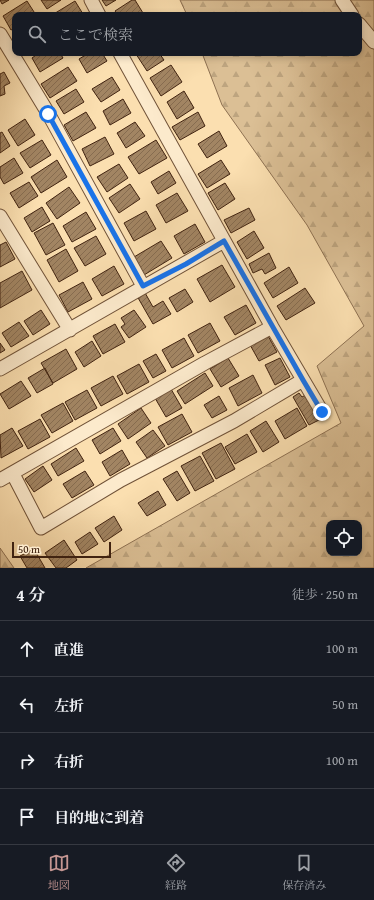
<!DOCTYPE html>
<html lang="ja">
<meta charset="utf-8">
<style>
body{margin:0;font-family:"Gentium Book Plus","Noto Serif JP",serif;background:#242831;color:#f1f3f6}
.controls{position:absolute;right:12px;bottom:12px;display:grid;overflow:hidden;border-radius:8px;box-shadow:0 2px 6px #0003}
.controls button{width:36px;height:36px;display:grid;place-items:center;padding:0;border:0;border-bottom:1px solid #363941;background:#171b24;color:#f1f3f6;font:20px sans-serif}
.scale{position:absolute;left:12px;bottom:10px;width:99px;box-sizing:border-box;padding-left:4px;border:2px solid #412310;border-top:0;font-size:11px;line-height:14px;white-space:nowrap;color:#412310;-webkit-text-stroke:3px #fceacc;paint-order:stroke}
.stop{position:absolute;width:12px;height:12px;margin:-9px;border:3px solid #1a73e8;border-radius:50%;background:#fff}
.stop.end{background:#1a73e8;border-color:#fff;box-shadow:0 1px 4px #0008}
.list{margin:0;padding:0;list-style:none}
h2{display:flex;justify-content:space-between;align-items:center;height:52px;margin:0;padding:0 16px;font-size:17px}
h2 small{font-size:13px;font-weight:400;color:#9ea1a6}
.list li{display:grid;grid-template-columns:26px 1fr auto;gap:12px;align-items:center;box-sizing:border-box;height:56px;padding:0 16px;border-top:1px solid #363941}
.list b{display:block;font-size:15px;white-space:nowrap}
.list em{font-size:13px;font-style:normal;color:#9ea1a6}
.icon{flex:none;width:22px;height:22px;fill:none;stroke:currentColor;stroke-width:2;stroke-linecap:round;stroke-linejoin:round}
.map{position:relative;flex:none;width:374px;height:568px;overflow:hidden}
.search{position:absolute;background:#171b24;box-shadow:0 2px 6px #0003;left:12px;right:12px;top:12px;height:44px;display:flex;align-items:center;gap:10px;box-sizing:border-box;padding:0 14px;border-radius:8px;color:#9ea1a6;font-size:15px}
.sheet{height:276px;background:#171b24}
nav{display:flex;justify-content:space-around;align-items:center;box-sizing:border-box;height:56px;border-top:1px solid #363941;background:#171b24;font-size:11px;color:#9ea1a6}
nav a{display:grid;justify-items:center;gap:2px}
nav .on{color:#c59692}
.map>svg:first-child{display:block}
.forest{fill:url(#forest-firs);stroke:#8e7152;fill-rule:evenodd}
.building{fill:url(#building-hatch);stroke:#412310}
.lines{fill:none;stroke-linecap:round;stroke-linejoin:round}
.minor-casing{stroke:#705238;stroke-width:15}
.minor{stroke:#fceacc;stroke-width:13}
.route{stroke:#1a73e8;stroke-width:5}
</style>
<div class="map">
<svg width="374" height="568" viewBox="0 0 374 568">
<defs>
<pattern id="forest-firs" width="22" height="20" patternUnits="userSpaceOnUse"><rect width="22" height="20" fill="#dbbf95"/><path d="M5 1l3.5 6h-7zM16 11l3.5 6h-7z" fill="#bda47f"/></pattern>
<pattern id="building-hatch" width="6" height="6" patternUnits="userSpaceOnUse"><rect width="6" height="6" fill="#a28563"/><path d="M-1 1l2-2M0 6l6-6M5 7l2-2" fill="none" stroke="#866c50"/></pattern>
</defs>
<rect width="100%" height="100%" fill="#fbdfb0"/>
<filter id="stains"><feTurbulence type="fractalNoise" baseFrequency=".005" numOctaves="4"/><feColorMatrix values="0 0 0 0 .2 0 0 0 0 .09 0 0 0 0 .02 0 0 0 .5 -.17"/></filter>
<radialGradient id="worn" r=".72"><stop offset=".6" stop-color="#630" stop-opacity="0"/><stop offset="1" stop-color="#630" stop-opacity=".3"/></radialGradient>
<!-- forest -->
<path class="forest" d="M180 0H374V568H86L341 423 317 366 364 326 307 225 222 105 202 53H359V15H187ZM329 523H359V553H329Z
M0 548 14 568H0Z"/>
<!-- building -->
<path class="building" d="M0 0H9L2 4Z
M41 0H61L47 9Z
M102 0H116L106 6Z
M132 0H135L143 13 140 15H118L115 11Z
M27 1 36 15H15V28L11 30 3 16Z
M75 1 83 14 82 15H52Z
M39 53H60L63 58 40 72 32 58Z
M89 53H102L107 61 87 73 79 59Z
M138 53H159L164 60 147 71 136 54Z
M171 65 182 82 161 96 150 78Z
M68 67 77 81 50 98 41 84Z
M4 72 10 83 4 86 5 94 0 96V74Z
M112 77 120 90 101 102 92 89Z
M76 89 84 102 64 114 56 101Z
M184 91 194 108 177 119 167 102Z
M123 99 131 113 110 125 103 111Z
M86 112 96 128 73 141 64 125Z
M198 112 205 126 180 140 172 127Z
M25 119 35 135 18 146 8 130Z
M135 122 145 136 126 148 117 133Z
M219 131 227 146 207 158 198 144Z
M2 132 10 146 0 153V133Z
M105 137 114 154 90 166 82 149Z
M42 140 51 155 30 168 20 153Z
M156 140 167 158 139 174 128 157Z
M14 158 23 173 4 184 0 177V167Z
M57 160 67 177 41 193 31 177Z
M221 160 230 174 207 188 198 174Z
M119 164 128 178 107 192 97 177Z
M169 171 176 183 158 194 151 182Z
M29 182 38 196 19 208 10 193Z
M225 183 235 199 218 210 208 193Z
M130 184 140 199 119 213 109 198Z
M69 187 80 203 57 219 46 203Z
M177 193 188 211 166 223 156 205Z
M42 207 50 221 32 232 24 218Z
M249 208 255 220 231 233 224 220Z
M146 211 156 229 134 241 124 223Z
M86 212 96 229 72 242 63 226Z
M53 223 65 245 46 255 34 233Z
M195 224 205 242 184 254 174 236Z
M254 231 264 248 247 259 237 242Z
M96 236 106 254 85 266 74 248Z
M161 241 172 258 144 275 134 257Z
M6 242 15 259 0 267V245Z
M66 249 78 271 59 282 47 260Z
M269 253 276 268 265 274 262 269 253 273 249 264Z
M222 265 235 287 210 302 197 279Z
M114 266 124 284 102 296 92 279Z
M289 267 298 283 273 298 264 283Z
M22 271 32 290 0 308V283Z
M83 282 92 299 68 312 59 295Z
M305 288 315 303 286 320 277 306Z
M185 289 193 302 177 312 169 298Z
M144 291 153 307 163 301 171 314 153 324 137 296Z
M246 305 256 323 235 335 224 317Z
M41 310 50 324 33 335 24 321Z
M134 310 146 327 129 338 121 327 125 324 121 318Z
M19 322 29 336 11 347 2 333Z
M210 323 220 341 198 353 188 335Z
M115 324 125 342 103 354 93 336Z
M267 334 277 352 259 361 249 343Z
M184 338 194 356 172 368 162 350Z
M92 341 101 356 84 367 75 352Z
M0 343 5 350 0 353Z
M66 349 77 369 53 383 41 363Z
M156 354 166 371 153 378 143 361Z
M228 358 239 376 221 387 210 369Z
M280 358 290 377 275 385 265 365Z
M139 364 149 382 127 394 117 376Z
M45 368 53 384 37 393 28 378Z
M205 373 213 386 185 404 177 391Z
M253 375 262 393 238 406 229 388Z
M113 376 123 394 101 406 91 388Z
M21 381 31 396 9 409 0 394Z
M171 389 182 408 166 417 155 398Z
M87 390 97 408 75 420 65 402Z
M299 393 302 397 309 393 323 418 309 425 293 397Z
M219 396 227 410 212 418 204 405Z
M63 403 73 421 52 433 41 415Z
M141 408 151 423 128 439 118 424Z
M297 408 307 426 285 439 275 421Z
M182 414 192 432 168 445 158 427Z
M40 419 50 437 28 449 18 431Z
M266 421 279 442 263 452 250 431Z
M12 428 23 446 1 458 0 435Z
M113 428 121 441 100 454 92 440Z
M153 430 165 446 147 458 136 442Z
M247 434 257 452 235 464 225 447Z
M221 443 235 469 216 479 202 453Z
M76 448 84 461 58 476 51 464Z
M122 450 130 464 110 476 102 462Z
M200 456 214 481 195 491 181 466Z
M43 466 52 480 34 492 25 479Z
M85 471 94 485 72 498 63 484Z
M177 471 190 493 177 501 163 479Z
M158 491 166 505 147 516 138 503Z
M114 516 122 530 104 542 95 528Z
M90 532 98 544 82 554 75 542Z
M64 540 77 560 66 568H56L45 553Z
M34 549 45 568H27L20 556Z"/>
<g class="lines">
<!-- minor casing -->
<g class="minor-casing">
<path id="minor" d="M91 0 99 15
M342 0 352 15
M359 24 374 42
M0 34 48 113 143 286
M120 53 272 327 322 412
M0 216 70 330
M0 369 224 241
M13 474 41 528 121 480 234 421 303 380
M0 480 205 363 272 327"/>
</g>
<!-- minor -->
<use href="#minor" class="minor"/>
</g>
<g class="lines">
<!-- route -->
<path class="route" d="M48 114 143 286 186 264 224 241 303 380 322 412"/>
</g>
<rect width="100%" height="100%" filter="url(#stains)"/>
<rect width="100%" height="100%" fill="url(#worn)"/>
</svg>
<div class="controls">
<button><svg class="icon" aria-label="locate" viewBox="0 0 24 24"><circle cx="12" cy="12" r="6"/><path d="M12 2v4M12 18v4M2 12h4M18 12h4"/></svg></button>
</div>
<div class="scale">50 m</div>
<div class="stop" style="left:48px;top:114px"></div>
<div class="stop end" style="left:322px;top:412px"></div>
<div class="search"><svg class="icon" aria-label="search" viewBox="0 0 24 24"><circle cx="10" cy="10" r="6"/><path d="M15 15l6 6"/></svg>ここで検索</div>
</div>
<section class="sheet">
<h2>4 分<small>徒歩 · 250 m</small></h2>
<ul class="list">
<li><svg class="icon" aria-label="ahead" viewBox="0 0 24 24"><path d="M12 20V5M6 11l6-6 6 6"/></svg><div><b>直進</b></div><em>100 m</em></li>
<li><svg class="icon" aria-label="left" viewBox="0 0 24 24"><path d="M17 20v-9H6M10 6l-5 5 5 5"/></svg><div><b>左折</b></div><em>50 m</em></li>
<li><svg class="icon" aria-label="right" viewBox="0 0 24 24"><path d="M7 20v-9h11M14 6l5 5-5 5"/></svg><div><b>右折</b></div><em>100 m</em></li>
<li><svg class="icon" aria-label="arrive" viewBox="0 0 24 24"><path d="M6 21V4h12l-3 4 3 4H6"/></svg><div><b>目的地に到着</b></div></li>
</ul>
</section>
<nav>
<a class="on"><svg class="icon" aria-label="map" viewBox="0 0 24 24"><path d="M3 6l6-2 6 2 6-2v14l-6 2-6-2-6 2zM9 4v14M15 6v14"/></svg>地図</a>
<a><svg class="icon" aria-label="directions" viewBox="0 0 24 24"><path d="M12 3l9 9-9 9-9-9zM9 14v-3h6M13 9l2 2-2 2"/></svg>経路</a>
<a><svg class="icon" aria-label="saved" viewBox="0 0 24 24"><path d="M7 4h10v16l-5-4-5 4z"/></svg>保存済み</a>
</nav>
